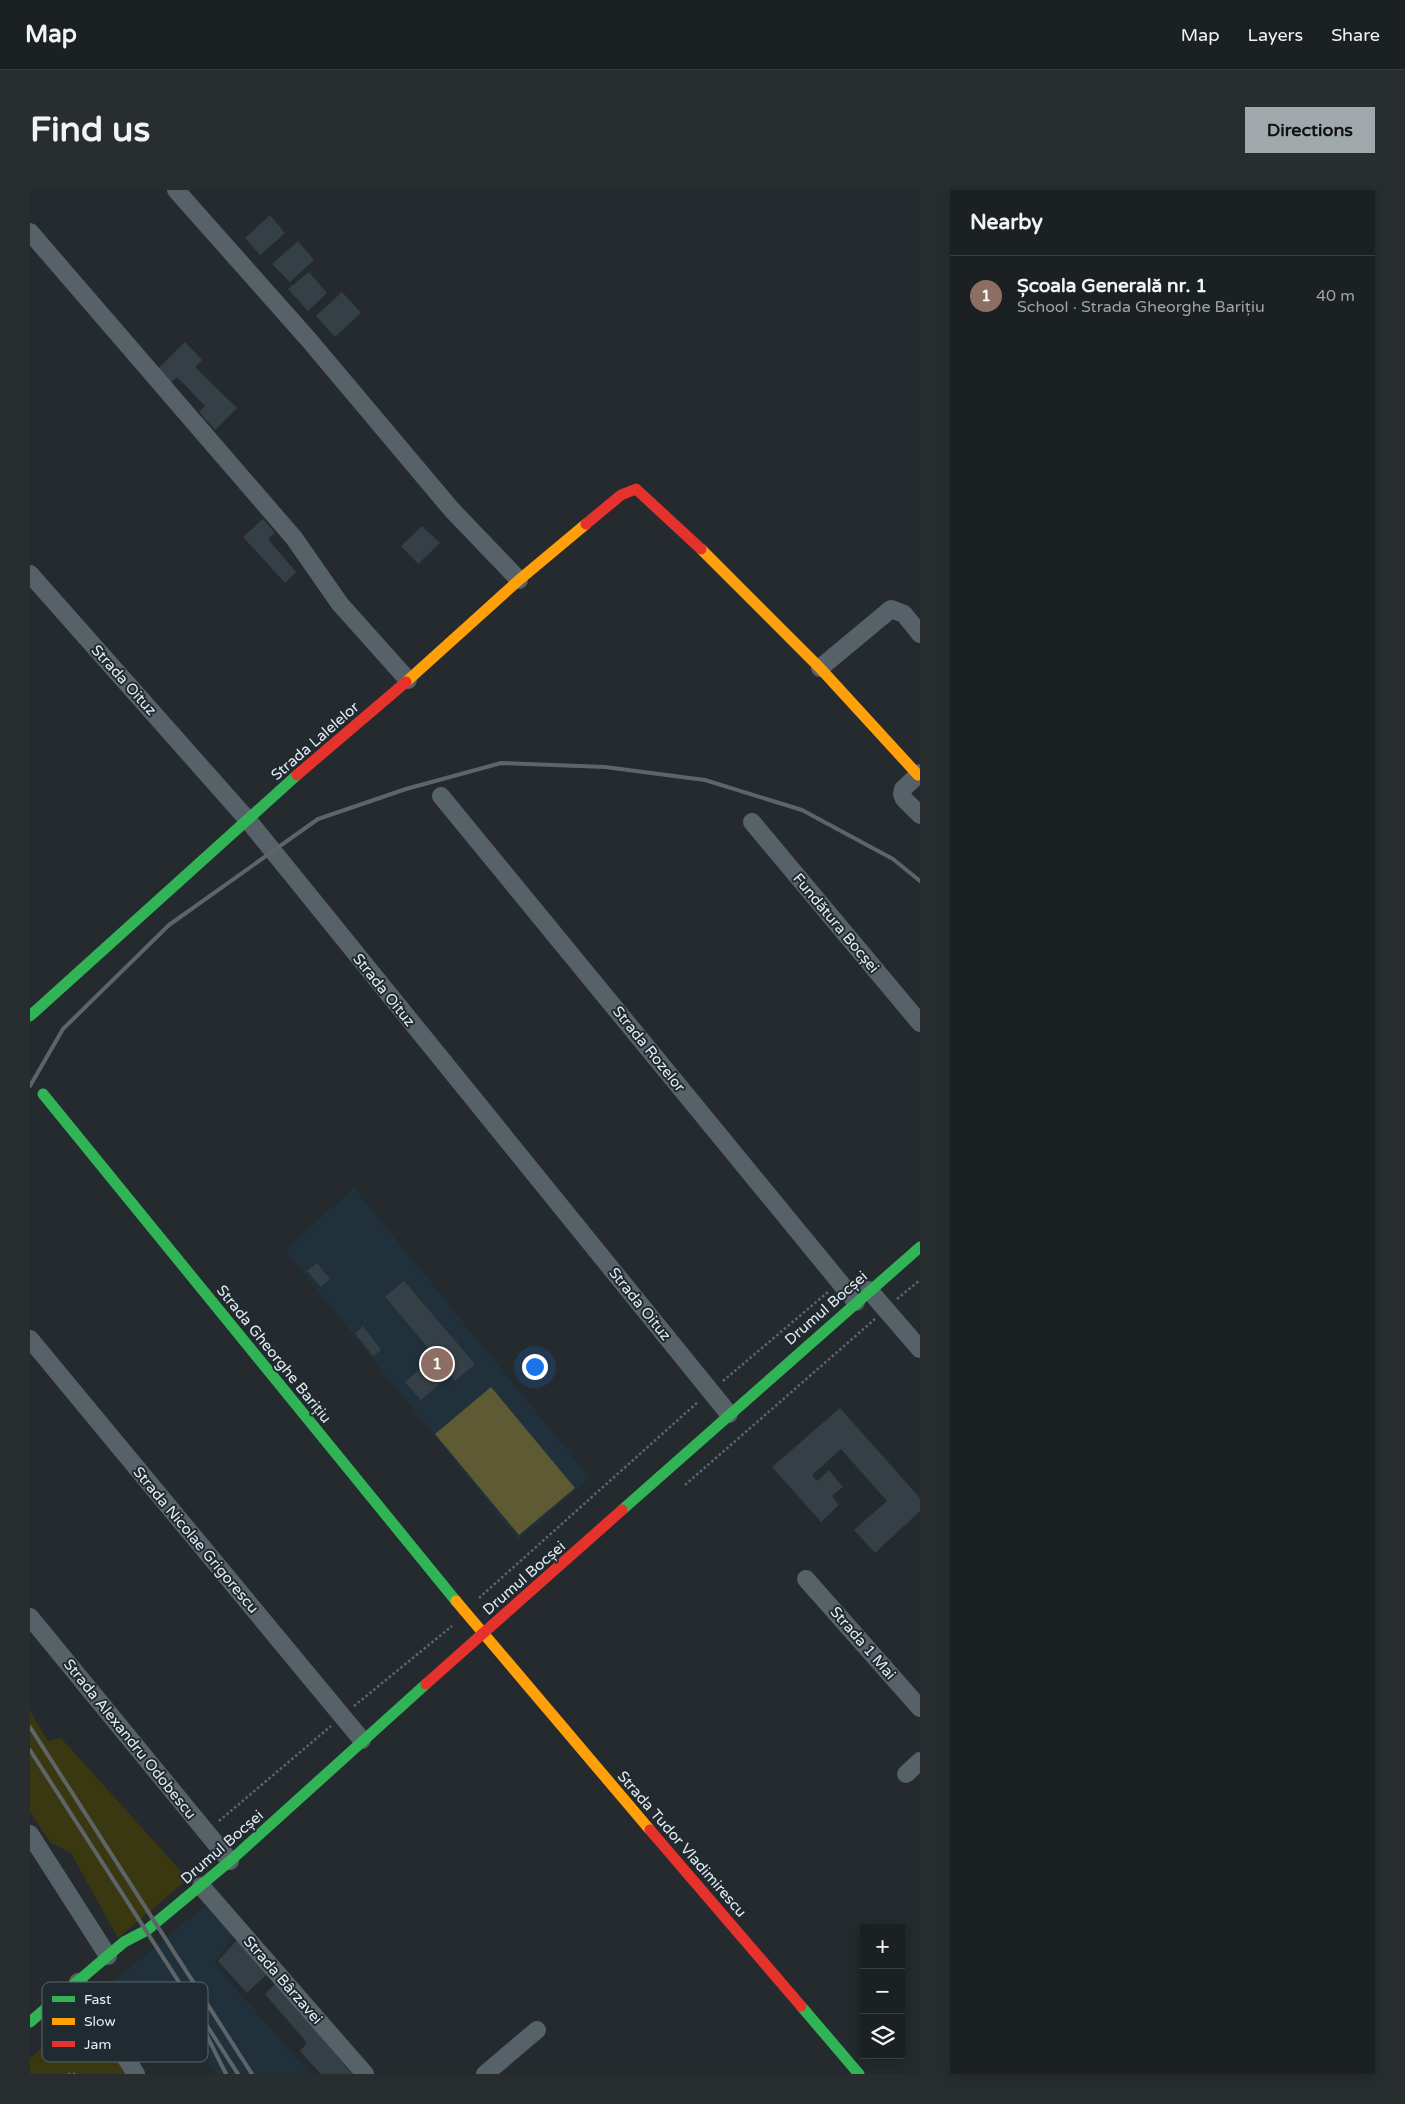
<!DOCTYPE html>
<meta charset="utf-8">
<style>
body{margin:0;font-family:"Varela Round",sans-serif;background:#282d2f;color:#f1f3f6}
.controls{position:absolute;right:15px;bottom:15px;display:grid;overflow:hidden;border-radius:0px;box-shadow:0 2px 12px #0003}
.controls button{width:45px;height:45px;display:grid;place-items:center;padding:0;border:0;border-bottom:1px solid #393e40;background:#1b2022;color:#f1f3f6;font:25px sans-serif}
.you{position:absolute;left:504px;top:1176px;width:18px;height:18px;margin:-12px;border:4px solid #fff;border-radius:50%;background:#1a73e8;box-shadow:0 0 0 8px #1a73e833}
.badge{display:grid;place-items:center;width:32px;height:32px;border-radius:50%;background:#a1a8ac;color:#fff;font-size:16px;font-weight:700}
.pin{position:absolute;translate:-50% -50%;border:2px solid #fff;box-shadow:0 1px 5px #0006}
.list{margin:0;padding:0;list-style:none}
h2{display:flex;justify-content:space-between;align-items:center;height:65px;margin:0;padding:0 20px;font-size:21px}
h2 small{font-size:16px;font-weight:400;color:#a0a3a5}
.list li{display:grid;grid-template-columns:32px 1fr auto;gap:15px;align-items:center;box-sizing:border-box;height:80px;padding:0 20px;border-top:1px solid #393e40}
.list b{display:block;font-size:19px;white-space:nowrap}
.list p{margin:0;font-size:16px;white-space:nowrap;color:#a0a3a5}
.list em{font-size:16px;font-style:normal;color:#a0a3a5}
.icon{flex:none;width:28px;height:28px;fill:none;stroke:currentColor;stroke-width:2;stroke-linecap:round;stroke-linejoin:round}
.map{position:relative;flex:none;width:890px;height:1884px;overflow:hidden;border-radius:0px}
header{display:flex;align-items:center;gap:30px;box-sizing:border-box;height:70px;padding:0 25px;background:#1b2022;border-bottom:1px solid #393e40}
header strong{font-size:24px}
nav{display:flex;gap:28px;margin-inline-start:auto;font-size:18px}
.intro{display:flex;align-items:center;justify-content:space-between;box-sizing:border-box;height:120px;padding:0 30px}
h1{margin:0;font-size:35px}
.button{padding:12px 22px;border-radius:0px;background:#a1a8ac;color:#111;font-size:18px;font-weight:700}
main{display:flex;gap:30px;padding:0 30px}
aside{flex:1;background:#1b2022;border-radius:0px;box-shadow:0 2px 12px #0003}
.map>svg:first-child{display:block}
.built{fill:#21313b}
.green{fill:#3a3810}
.forest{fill:#5d5a34}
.building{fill:#344046}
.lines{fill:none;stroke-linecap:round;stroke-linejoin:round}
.path{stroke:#60666c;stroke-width:2.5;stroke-dasharray:2.5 2.5;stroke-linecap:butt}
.street{stroke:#576168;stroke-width:18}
.fast{stroke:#30b455;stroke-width:11}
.slow{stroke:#ff9f0a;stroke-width:11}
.jam{stroke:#e5322d;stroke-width:11}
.rail{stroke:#5d6569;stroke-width:4}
.labels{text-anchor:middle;stroke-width:4;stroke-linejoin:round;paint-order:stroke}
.street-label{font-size:15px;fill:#e5ecf1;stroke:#202b31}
.key{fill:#202b31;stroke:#5b656b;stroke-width:1}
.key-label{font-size:14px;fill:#e5ecf1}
</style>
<header>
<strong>Map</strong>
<nav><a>Map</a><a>Layers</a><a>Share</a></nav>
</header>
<div class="intro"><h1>Find us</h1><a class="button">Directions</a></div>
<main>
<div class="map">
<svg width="890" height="1884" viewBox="0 0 890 1884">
<rect width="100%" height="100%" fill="#242a2d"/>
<!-- built -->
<path class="built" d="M324 998 560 1288 488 1350 255 1060Z
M176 1715 204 1747 184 1773 280 1884H186L143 1820 94 1836 73 1801Z"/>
<!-- green -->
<path class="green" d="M0 1521 18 1551 31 1548 158 1689 88 1748 41 1663 20 1652 0 1622Z
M55 1845 85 1865 97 1884H0V1868L26 1847Z"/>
<!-- forest -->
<path class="forest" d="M461 1197 545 1298 489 1345 405 1244Z"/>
<!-- building -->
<path class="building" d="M240 25 255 43 230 65 215 48Z
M268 51 284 70 260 92 242 74Z
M279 82 297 103 278 121 258 99Z
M312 102 331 123 305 147 286 126Z
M155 152 172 170 165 177 207 218 185 240 169 222 175 216 147 187 140 193 127 180Z
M233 329 245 343 238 349 266 382 255 393 213 347Z
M392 336 410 353 388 374 371 356Z
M287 1073 300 1089 291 1097 277 1081Z
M374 1091 445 1174 425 1191 420 1185 391 1210 375 1192 405 1166 355 1107Z
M333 1136 351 1160 343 1166 325 1143Z
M810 1218 890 1308V1321L845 1363 824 1340 857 1311 811 1259 782 1285 787 1291 799 1280 813 1297 802 1306 809 1315 791 1332 742 1277Z
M207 1750 237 1784 217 1803 188 1771Z
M246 1793 322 1884H291L270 1861 277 1853 235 1804Z"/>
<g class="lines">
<!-- path -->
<path class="path" d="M867 1109 890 1090
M693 1191 798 1102
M655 1295 845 1129
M449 1408 668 1212
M324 1516 422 1436
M189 1631 301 1536
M38 1884H48"/>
<!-- street -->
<path class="street" d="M146 0 279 150 422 320 489 390
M0 42 264 348 310 414 378 490
M0 384 217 629 699 1224
M790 478 861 419 874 424 890 444
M890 583 873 599 872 604 874 609 890 625
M411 606 826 1112
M722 632 890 833
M839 1100 890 1159
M0 1149 332 1550
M776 1389 890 1518
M0 1427 200 1671
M876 1584 890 1571
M0 1644 78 1766
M171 1696 335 1884
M48 1792 106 1884
M455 1884 507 1840"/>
<!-- fast -->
<path class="fast" d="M0 826 267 585
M13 904 426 1411
M592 1320 890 1057
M771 1816 829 1884
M0 1832 94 1752 117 1740 200 1671 396 1494"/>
<!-- slow -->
<path class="slow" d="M671 359 790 478 888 585
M376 492 489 390 556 334
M426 1411 620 1640"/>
<!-- jam -->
<path class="jam" d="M556 334 591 305 606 299 671 359
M267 585 376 492
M396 1494 592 1320
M620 1640 771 1816"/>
<!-- rail -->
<path class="rail" d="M0 896 33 839 139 735 288 629 376 599 471 573 575 577 675 590 772 620 863 669 890 691
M0 1537 222 1884
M0 1560 208 1884
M177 1846 196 1884"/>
</g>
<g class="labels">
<!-- street labels -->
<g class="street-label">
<text transform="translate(94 490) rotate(48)" y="5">Strada Oituz</text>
<text transform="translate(285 551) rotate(-41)" y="5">Strada Lalelelor</text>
<text transform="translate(806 733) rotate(50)" y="5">Fundătura Bocșei</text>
<text transform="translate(354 800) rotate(51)" y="5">Strada Oituz</text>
<text transform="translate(619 859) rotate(51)" y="5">Strada Rozelor</text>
<text transform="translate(610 1114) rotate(51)" y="5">Strada Oituz</text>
<text transform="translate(796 1118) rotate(-41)" y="5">Drumul Bocșei</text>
<text transform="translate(244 1164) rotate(51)" y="5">Strada Gheorghe Barițiu</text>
<text transform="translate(166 1350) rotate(50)" y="5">Strada Nicolae Grigorescu</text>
<text transform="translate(494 1388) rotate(-41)" y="5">Drumul Bocșei</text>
<text transform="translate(833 1453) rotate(49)" y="5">Strada 1 Mai</text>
<text transform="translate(100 1549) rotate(51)" y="5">Strada Alexandru Odobescu</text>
<text transform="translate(652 1654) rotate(49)" y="5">Strada Tudor Vladimirescu</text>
<text transform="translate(192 1657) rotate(-41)" y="5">Drumul Bocșei</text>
<text transform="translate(253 1790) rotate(49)" y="5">Strada Bârzavei</text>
</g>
</g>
<!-- legend -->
<rect x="12" y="1792" width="166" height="80" rx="8" class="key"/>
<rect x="22" y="1806" width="23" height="6" fill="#30b455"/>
<rect x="22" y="1828" width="23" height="7" fill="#ff9f0a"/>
<rect x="22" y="1851" width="23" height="6" fill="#e5322d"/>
<g class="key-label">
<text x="54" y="1814">Fast</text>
<text x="54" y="1836">Slow</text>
<text x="54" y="1859">Jam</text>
</g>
</svg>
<div class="controls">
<button>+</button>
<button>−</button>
<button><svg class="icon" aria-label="layers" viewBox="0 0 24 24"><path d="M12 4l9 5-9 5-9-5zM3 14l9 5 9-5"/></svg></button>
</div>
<div class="you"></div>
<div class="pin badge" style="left:407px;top:1174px;background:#8d6e63">1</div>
</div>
<aside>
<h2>Nearby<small></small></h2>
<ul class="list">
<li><span class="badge" style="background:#8d6e63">1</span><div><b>Școala Generală nr. 1</b><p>School · Strada Gheorghe Barițiu</p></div><em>40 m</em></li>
</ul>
</aside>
</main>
